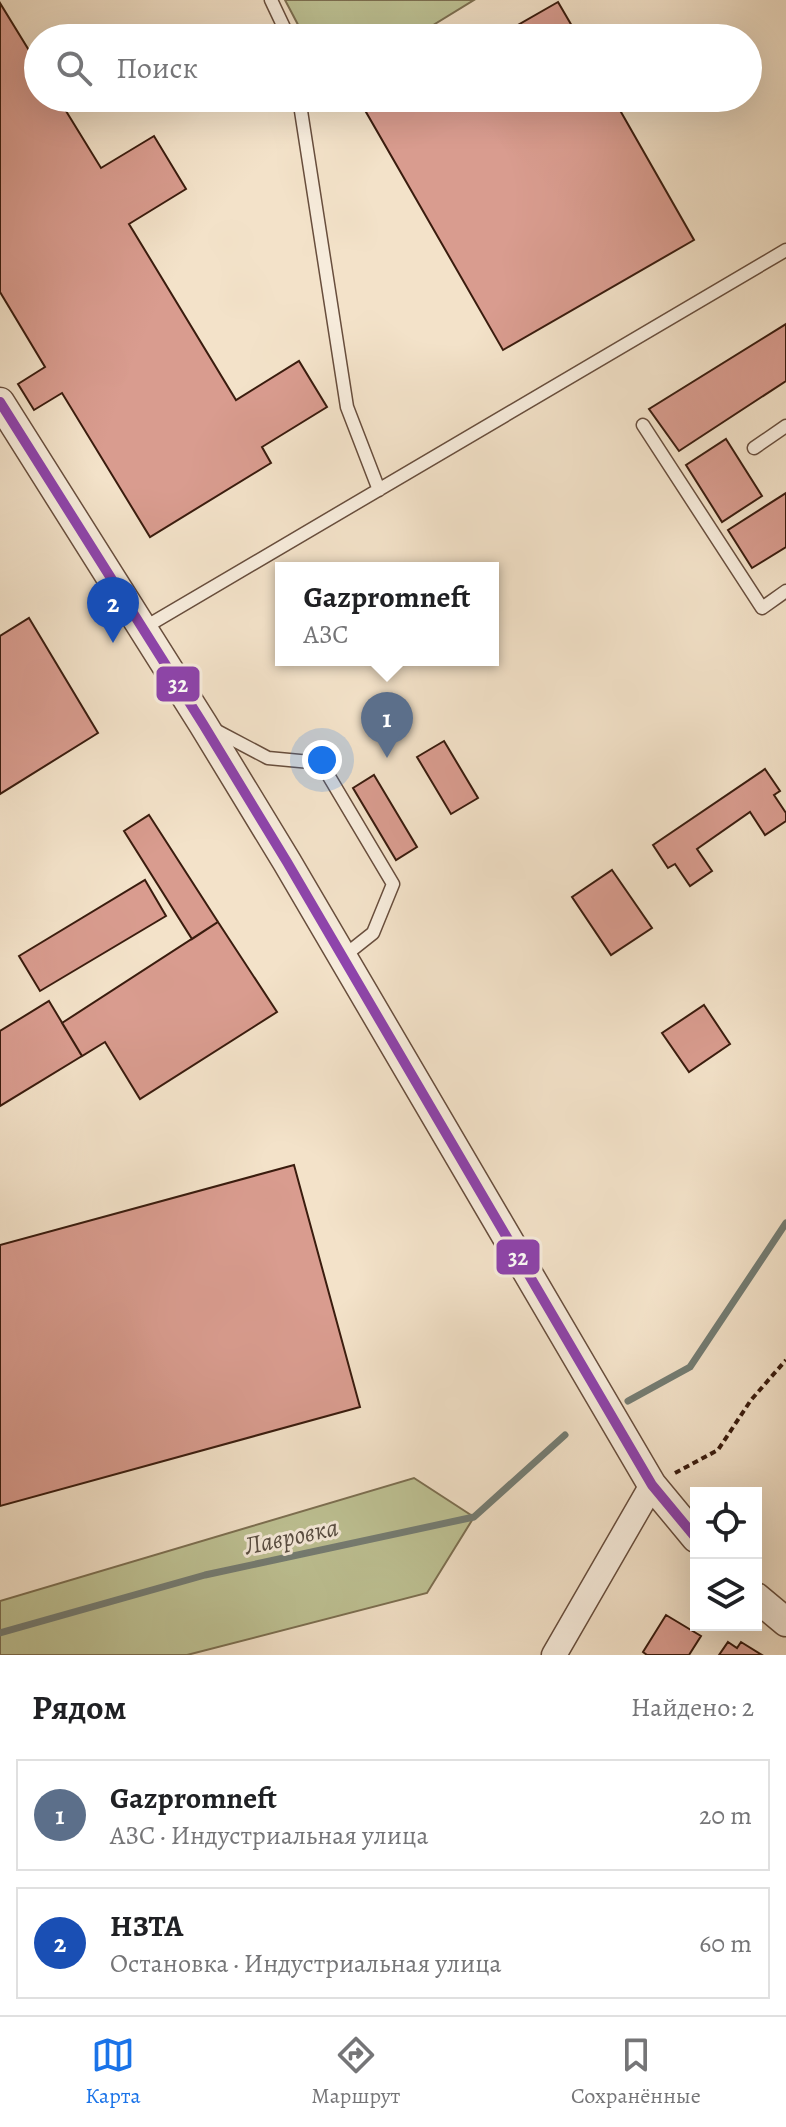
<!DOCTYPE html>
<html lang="ru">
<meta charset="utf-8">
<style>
body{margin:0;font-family:Alegreya,serif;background:#f6f6f6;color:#202124}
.controls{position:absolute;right:24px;bottom:24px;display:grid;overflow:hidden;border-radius:0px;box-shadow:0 8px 32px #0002}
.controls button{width:72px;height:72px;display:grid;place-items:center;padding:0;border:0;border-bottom:2px solid #e0e0e0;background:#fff;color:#202124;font:40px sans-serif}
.you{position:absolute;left:322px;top:760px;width:28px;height:28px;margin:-20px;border:6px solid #fff;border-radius:50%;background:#1a73e8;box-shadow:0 0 0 12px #1a73e833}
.badge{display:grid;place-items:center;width:52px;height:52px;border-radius:50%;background:#1a73e8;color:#fff;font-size:26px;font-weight:700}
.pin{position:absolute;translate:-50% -66px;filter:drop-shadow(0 2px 4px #0008)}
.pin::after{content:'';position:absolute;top:42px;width:28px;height:24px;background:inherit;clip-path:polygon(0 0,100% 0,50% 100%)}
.popup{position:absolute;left:275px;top:562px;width:224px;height:104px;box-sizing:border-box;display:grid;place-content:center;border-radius:0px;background:#fff;filter:drop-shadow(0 2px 6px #0005);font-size:26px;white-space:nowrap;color:#757577}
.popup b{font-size:30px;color:#202124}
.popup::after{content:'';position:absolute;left:50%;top:100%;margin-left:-16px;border:16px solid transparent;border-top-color:#fff}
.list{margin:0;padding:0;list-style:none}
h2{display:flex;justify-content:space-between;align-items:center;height:104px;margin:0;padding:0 32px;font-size:34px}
h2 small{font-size:26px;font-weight:400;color:#757577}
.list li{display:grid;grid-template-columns:52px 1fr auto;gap:24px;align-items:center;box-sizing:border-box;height:112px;margin:0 16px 16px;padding:0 16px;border:2px solid #e0e0e0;border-radius:0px}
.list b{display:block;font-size:30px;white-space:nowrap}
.list p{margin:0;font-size:26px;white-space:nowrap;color:#757577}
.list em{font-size:26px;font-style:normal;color:#757577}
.icon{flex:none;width:44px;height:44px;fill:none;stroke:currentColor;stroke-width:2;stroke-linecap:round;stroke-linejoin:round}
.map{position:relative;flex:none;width:786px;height:1655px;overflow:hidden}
.search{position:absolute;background:#fff;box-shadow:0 8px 32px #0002;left:24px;right:24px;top:24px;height:88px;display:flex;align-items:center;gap:20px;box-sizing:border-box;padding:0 28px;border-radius:44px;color:#757577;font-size:30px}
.sheet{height:360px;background:#fff}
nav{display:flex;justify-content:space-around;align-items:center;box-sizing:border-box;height:112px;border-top:2px solid #e0e0e0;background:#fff;font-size:22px;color:#757577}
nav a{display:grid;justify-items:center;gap:4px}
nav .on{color:#1a73e8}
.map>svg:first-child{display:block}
.green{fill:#bec294;stroke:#7c6f51;stroke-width:2}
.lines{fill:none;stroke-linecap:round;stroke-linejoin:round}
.stream{stroke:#747d74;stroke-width:7}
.building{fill:#d99c8f;stroke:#3a1c0e;stroke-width:2}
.service-casing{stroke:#684e3d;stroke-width:15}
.minor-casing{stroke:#684e3d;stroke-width:27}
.tertiary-casing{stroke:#684e3d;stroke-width:31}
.path{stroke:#3a1c0e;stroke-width:4;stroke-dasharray:6 4;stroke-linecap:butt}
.service{stroke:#f7ecdc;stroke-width:12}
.minor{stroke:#f7ecdc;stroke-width:24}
.tertiary{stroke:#f7ecdc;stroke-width:28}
.bus-1-casing{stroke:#f7ecdc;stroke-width:16}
.bus-1{stroke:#8e44ad;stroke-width:10}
.labels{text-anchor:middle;stroke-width:6;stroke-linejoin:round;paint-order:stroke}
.water-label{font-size:26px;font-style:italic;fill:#574c41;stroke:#f7ecdc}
.line-badge{stroke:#f7ecdc;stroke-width:3}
.badge-label{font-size:22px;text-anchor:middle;font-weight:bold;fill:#fff}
</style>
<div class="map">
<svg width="786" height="1655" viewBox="0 0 786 1655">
<rect width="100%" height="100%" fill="#f3e2c9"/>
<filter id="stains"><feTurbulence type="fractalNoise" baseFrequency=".0025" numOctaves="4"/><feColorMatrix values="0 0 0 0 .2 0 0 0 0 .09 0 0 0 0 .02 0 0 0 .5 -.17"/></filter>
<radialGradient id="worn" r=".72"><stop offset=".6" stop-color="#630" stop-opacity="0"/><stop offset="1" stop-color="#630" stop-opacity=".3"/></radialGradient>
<!-- green -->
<path class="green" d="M285 0H474L412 38H305Z
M414 1478 474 1517 427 1593 187 1655H0V1601Z"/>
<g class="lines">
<!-- stream -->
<path class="stream" d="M628 1401 690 1367 786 1223
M0 1633 205 1575 474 1517 565 1435"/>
</g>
<!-- building -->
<path class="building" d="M558 2 579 38H495Z
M0 3 38 65V98H58L101 168 154 136 186 189 129 224 236 400 299 361 327 407 262 447 271 463 150 537 62 393 34 410 18 384 45 367 0 292Z
M390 98H613L694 240 503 350 366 112Z
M786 324V381L679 451 649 409Z
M726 439 762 496 722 522 686 465Z
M786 493V547L752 568 728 530Z
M29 618 98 733 0 794V636Z
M444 741 478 798 451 814 417 757Z
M765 769 780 791 774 795 786 813V821L765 835 750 812 697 849 712 871 690 886 675 864 668 868 653 845Z
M374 775 417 847 396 860 353 788Z
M149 815 218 922 192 939 124 831Z
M612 870 652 928 611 955 572 897Z
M145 880 166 916 40 991 19 956Z
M218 922 277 1012 140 1099 105 1042 82 1056 62 1023Z
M49 1001 82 1056 0 1106V1031Z
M704 1005 730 1044 689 1072 662 1033Z
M294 1165 360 1407 0 1506V1245Z
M666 1615 701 1636 689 1655H647L643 1652Z
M728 1642 737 1648 741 1642 762 1655H719Z"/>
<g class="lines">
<!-- service casing -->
<g class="service-casing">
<path id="service" d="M271 0 289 38
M299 98 347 407 379 490
M643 425 762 608 786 591
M754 448 786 426
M142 629 786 250
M215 730 268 758 321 763 393 884 373 933 344 956"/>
</g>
<!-- minor casing -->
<g class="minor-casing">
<path id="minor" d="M554 1655 652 1485"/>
</g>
<!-- tertiary casing -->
<g class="tertiary-casing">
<path id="tertiary" d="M0 402 203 724 287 862 652 1485 696 1538
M756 1597 786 1622"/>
</g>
<!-- path -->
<path class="path" d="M675 1473 718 1450 751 1400 786 1360"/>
<!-- service -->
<use href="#service" class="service"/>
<!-- minor -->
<use href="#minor" class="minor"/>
<!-- tertiary -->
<use href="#tertiary" class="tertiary"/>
<!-- bus-1 casing -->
<g class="bus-1-casing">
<path id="bus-1" d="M0 402 203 724 287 862 652 1485 696 1538"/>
</g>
<!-- bus-1 -->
<use href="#bus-1" class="bus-1"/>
</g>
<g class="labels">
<!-- water labels -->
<g class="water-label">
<text transform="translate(291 1536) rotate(-12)" y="9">Лавровка</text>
</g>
</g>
<g class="line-badge">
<rect x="155" y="665" width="46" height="38" rx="8" fill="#8e44ad"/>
<rect x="495" y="1238" width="46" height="38" rx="8" fill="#8e44ad"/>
</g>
<g class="badge-label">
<text x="178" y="692">32</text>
<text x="518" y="1265">32</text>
</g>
<rect width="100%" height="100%" filter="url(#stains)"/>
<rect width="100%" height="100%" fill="url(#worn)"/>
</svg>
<div class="controls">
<button><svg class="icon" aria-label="locate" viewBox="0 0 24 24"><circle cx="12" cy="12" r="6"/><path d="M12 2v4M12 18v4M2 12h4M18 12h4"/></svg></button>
<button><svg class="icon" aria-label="layers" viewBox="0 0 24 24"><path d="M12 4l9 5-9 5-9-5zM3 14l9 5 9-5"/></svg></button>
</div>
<div class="you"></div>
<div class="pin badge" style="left:387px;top:758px;background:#5c6f8a">1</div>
<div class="popup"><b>Gazpromneft</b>АЗС</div>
<div class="pin badge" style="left:113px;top:643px;background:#1a4fb4">2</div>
<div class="search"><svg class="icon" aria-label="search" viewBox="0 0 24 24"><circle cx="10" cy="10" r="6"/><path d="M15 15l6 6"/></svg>Поиск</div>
</div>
<section class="sheet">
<h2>Рядом<small>Найдено: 2</small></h2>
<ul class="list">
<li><span class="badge" style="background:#5c6f8a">1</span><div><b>Gazpromneft</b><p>АЗС · Индустриальная улица</p></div><em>20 m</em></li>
<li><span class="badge" style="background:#1a4fb4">2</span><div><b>НЗТА</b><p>Остановка · Индустриальная улица</p></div><em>60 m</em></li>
</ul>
</section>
<nav>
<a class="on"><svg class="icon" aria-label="map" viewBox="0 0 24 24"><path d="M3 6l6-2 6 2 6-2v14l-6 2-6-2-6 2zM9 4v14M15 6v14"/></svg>Карта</a>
<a><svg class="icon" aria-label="directions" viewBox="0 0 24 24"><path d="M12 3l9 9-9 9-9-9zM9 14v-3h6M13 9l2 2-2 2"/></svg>Маршрут</a>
<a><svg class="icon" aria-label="saved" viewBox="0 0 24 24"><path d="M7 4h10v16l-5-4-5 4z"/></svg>Сохранённые</a>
</nav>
